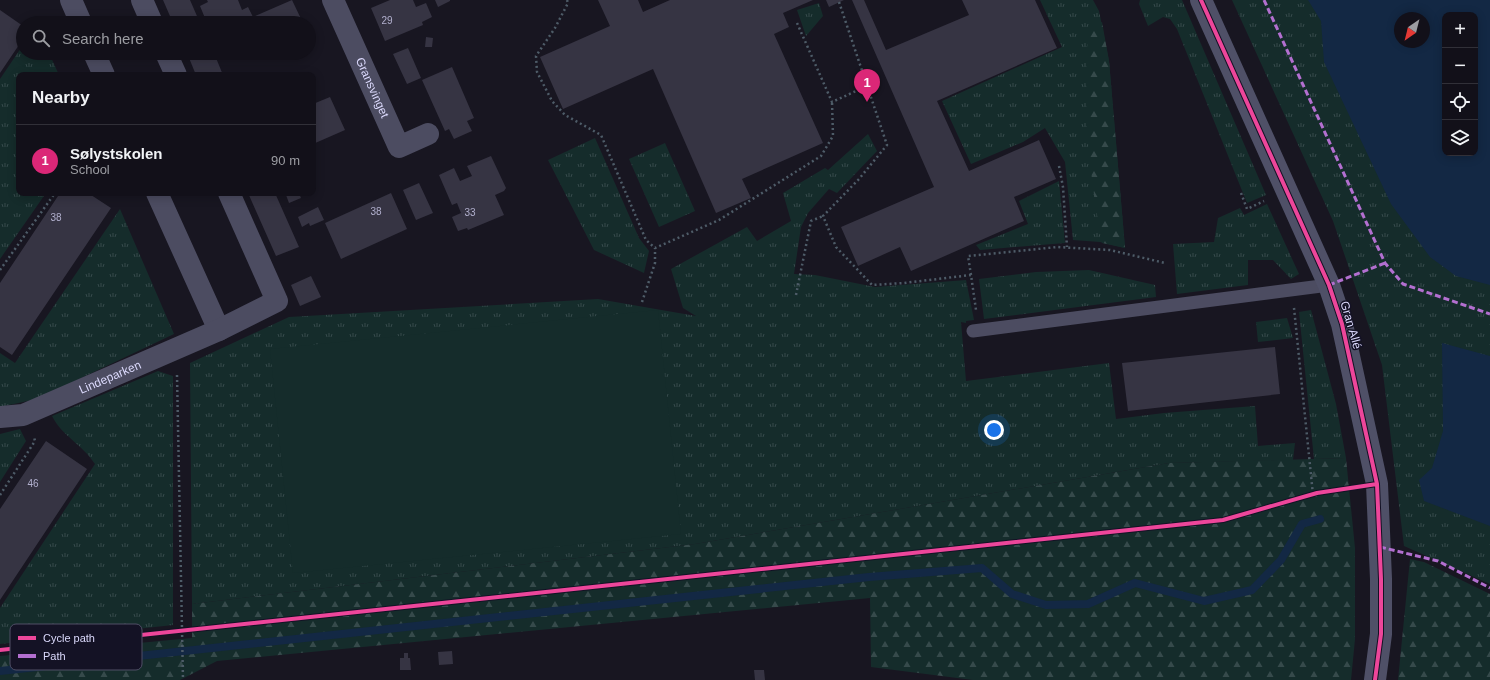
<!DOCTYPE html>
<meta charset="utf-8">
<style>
body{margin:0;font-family:Helvetica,sans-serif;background:#1f1e26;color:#f1f3f6}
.controls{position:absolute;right:12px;top:12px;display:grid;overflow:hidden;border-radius:8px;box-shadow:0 2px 10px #0003}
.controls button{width:36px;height:36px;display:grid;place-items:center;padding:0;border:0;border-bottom:1px solid #313038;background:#121019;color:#f1f3f6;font:20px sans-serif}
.compass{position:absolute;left:1394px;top:12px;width:36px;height:36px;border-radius:50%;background:#121019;box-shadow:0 2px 10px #0003;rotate:215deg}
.you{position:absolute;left:994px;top:430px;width:14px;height:14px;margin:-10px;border:3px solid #fff;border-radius:50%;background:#1a73e8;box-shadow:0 0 0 6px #1a73e833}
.badge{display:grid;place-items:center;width:26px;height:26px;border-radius:50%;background:#db2777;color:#fff;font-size:13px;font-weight:700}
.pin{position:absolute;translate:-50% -33px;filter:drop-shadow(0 1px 2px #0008)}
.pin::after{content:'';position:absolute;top:21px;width:14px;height:12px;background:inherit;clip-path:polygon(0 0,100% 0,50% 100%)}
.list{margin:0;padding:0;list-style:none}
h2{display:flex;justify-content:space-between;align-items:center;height:52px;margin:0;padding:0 16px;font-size:17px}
h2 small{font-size:13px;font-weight:400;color:#9c9da2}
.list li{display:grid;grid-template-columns:26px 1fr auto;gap:12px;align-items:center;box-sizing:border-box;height:72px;padding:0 16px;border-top:1px solid #313038}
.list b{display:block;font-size:15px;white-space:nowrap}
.list p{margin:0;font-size:13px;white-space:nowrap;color:#9c9da2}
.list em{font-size:13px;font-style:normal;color:#9c9da2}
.icon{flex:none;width:22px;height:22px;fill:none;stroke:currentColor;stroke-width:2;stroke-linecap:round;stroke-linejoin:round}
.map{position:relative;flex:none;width:1490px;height:680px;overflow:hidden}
.search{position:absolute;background:#121019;box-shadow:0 2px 10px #0003;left:16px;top:16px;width:300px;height:44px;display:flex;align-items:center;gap:10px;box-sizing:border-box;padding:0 14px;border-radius:22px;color:#9c9da2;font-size:15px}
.panel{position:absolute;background:#121019;box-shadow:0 2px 10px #0003;left:16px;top:72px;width:300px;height:124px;border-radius:8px}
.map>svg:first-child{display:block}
.grass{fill:url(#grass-tufts);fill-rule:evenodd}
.forest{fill:url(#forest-firs)}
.pitch{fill:#152c2b}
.water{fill:#132844;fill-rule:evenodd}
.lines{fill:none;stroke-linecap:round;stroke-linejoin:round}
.stream{stroke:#132844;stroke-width:8}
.building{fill:#363443}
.path{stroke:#4e5c68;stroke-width:2.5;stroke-dasharray:2 3;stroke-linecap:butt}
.lane{stroke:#4c4c61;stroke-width:13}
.street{stroke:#4c4c61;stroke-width:22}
.secondary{stroke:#4f5067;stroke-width:22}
.quiet{stroke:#b36fd0;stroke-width:3;stroke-dasharray:6 3;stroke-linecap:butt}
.cycleway-casing{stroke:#141225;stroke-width:6}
.cycleway{stroke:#ed469a;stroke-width:4}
.labels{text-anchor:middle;stroke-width:3;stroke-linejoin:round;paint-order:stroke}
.number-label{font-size:10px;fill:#b2b0ce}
.street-label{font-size:12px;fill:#dbd9fc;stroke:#141225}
.key{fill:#141225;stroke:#504e66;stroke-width:1}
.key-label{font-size:11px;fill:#dbd9fc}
</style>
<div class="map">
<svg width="1490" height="680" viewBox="0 0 1490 680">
<defs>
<pattern id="grass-tufts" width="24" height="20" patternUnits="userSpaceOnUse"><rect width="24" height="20" fill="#152c2b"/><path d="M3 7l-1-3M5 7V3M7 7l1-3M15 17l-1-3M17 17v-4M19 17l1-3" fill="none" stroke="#364a4b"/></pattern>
<pattern id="forest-firs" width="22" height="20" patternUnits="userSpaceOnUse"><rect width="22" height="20" fill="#152c2b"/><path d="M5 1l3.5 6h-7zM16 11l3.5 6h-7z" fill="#364a4b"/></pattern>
</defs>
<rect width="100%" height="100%" fill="#181621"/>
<!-- grass -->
<path class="grass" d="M1040 0H1093L1099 11 1109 61 1125 248 1100 242 1073 240 1065 162 1045 128 1023 142 971 164 942 101 1062 47Z
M1140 0H1182L1266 195 1247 203 1177 29 1170 19 1163 17 1148 26 1139 4Z
M1232 0H1490V584L1404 546 1382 365 1333 221ZM1445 15H1475V153H1445ZM1400 18H1424V42H1400Z
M819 3 823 16 806 36 797 10Z
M23 45V53H49L59 75H19V193H46L0 259V79Z
M868 134 877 151 837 193 829 189 808 213 801 227 794 274 815 275 875 287 966 280 974 320 966 321V323L961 322 966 381 1109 363 1116 419 1164 413 1255 406 1258 446 1295 443 1293 460 1169 463 695 544 192 604 190 363 289 317 598 299 696 316 683 308 671 269 747 227 757 241 791 221 783 193 825 168 828 170Z
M595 138 639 238 649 251 644 273 594 250 548 160Z
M665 143 695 211 659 227 629 159Z
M1059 181 1065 243 980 250 976 245 1028 224 1019 201Z
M1267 204 1299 274 1291 279 1273 260H1248V285L1177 294 1173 244 1214 242 1218 218 1240 208 1244 215Z
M120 209 174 334 37 399 0 407V353L15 363Z
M1089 270 1155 285 1156 297 984 319 979 279 1036 272Z
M1311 310 1336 404 1346 458 1314 459 1299 312Z
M1287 318 1293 338 1258 342 1256 322Z
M158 371 173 376V625L0 644V608L95 464C82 444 62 436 52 416Z
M20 429 26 441 0 482V434Z"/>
<!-- forest -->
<path class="forest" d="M1102 22 1109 61 1125 248 1102 243C1089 173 1081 98 1089 27Z
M1346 458 1355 548V639L1351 680H973L871 667 870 598 217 661 180 680H0V656L192 638V604L695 544 1169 463Z
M1410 559 1424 562 1490 594V680H1398Z"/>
<!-- pitch -->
<path class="pitch" d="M658 310 681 534 293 573 270 349Z"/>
<!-- water -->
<path class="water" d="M1308 0H1490V285L1456 276 1430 257 1391 204 1324 62 1321 21ZM1445 15H1475V153H1445ZM1400 18H1424V42H1400Z
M1442 343 1490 356V526L1424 501 1419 480 1432 468 1443 431Z"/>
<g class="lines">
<!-- stream -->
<path class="stream" d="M0 671 869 577 982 568 1012 594 1046 605 1088 604 1135 583 1204 601 1252 590 1281 560 1302 524 1320 519"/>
</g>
<!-- building -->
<path class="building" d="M163 0H190L200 23H173Z
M207 0H238L242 10 248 7 253 17 292 0 303 23H207L200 6 208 2Z
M390 0H413L416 7 426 3 432 17 422 22 423 25 385 41 371 8Z
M435 0H450V1L438 7Z
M598 0H638L643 12 670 0H813L783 13 789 27 774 34 823 143 742 179 751 198 716 213 653 69 563 109 540 57 610 26Z
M826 0H844L829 7Z
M852 0H864L886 50 969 15 962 0H1035L1057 48 937 101 969 171 1039 140 1056 179 1014 197 1024 221 911 271 900 247 858 266 841 227 934 187Z
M0 10 23 26V39L0 73Z
M426 37 433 38 432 47H425Z
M408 48 421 78 407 84 393 54Z
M187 53H214L223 75H196Z
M248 53H260L250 57Z
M452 67 474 118 467 121 472 131 454 139 449 129 445 131 422 80Z
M330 97 345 130 313 144V104Z
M491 156 506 188 504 191 495 195 504 215 468 230 467 228 458 231 452 217 461 213 457 203 452 205 439 175 454 168 460 181 472 176 467 166Z
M419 183 433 213 416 220 403 190Z
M60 193H88L111 208 12 355 0 347V283Z
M248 193H275L299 247 276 256Z
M290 193H299L301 198 289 203 286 195Z
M391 193 407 229 341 259 325 223Z
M318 207 324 220 310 226 309 223 302 227 298 217Z
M311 276 321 297 300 306 291 285Z
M1275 347 1280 394 1128 411 1122 363Z
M46 441 87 469 0 600V509Z
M452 651 453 664 439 665 438 652Z
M404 653H408V658H410L411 670H400V658H404Z
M754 670H764L765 680H755Z"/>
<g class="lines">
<!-- path -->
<path class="path" d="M567 0 568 3 555 28 536 56 537 72 552 101 565 115 601 135 646 240 655 248 719 220 821 156 833 136 832 102
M839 2 887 145 859 179 823 216 836 247 872 285 904 283 971 275 976 310
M797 23 832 102 867 86
M1059 166 1063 187 1067 247
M1241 193 1247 209 1264 201
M0 270 55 193
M971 275 968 256 1057 247 1110 250 1165 263
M796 295 811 221 823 216
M642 302 655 263V248
M1294 308 1313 495
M177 375 183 680
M0 495 35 441 34 437"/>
<!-- lane -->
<path class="lane" d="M973 331 1329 285"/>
<!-- street -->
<g class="street">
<path d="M71 0 81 23"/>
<path d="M142 0 152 23"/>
<path id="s1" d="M333 0 399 147 428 134"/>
<path d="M94 53 104 75"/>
<path d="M166 53 176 75"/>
<path d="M157 193 219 330"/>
<path id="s2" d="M0 417 23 415 219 330 277 301 229 193"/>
</g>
<!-- secondary -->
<path class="secondary" d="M1201 0 1329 285 1342 324 1377 484 1381 579V634L1375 680"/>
<!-- quiet -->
<path class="quiet" d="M1264 0 1385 263 1403 284 1490 314
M1329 285 1385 263
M1380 547 1438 561 1490 588"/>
<!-- cycleway casing -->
<g class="cycleway-casing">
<path id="cycleway" d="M1201 0 1329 285 1342 324 1377 484 1381 579V634L1375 680
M0 650 1223 520 1317 493 1377 484"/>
</g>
<!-- cycleway -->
<use href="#cycleway" class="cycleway"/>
</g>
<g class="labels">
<!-- number labels -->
<g class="number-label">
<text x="387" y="24">29</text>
<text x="376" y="215">38</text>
<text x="470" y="216">33</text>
<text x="56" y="221">38</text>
<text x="33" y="487">46</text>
</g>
<!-- street labels -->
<g class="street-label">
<text dy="4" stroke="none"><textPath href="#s1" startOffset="96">Gransvinget</textPath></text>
<text transform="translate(1351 325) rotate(74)" y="4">Gran Allé</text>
<text dy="4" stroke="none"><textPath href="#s2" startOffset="118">Lindeparken</textPath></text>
</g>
</g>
<!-- legend -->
<rect x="10" y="624" width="132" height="46" rx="6" class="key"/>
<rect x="18" y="636" width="18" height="4" fill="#ed469a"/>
<rect x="18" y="654" width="18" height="4" fill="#b36fd0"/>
<g class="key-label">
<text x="43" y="642">Cycle path</text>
<text x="43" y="660">Path</text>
</g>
</svg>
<div class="controls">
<button>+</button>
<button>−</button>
<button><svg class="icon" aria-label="locate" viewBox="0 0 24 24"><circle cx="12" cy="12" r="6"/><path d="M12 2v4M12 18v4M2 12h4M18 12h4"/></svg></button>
<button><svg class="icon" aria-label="layers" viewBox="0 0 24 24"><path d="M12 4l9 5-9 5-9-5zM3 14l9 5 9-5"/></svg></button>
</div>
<svg class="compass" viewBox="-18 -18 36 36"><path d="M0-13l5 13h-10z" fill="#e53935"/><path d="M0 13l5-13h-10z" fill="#9c9da2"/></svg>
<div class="you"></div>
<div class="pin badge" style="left:867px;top:102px">1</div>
<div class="search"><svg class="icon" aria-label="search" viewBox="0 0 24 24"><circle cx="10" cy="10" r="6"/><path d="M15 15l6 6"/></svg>Search here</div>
<section class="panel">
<h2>Nearby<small></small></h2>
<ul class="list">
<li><span class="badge">1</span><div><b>Sølystskolen</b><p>School</p></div><em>90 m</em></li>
</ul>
</section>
</div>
